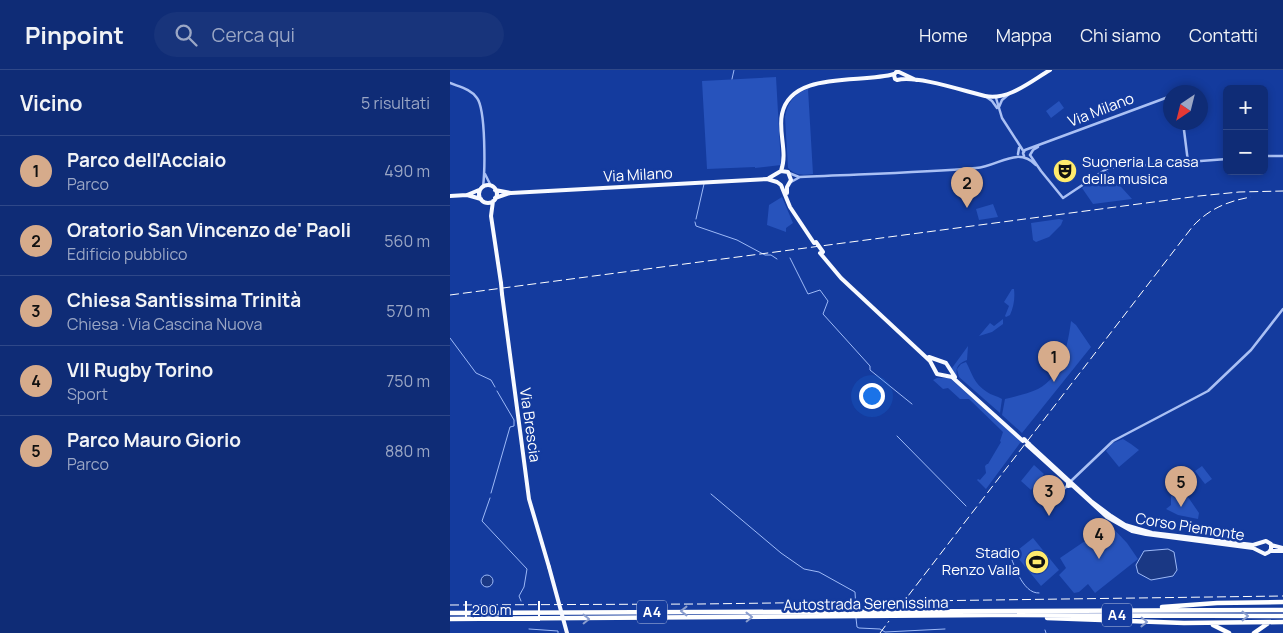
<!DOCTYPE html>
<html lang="it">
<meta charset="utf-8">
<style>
body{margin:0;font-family:Manrope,sans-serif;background:#18347b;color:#f1f3f6}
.controls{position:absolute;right:15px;top:15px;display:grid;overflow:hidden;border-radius:8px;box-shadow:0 2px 8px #0003}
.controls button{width:45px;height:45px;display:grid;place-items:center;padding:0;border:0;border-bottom:1px solid #2f4888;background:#0f2c76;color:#f1f3f6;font:25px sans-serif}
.compass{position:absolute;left:713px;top:15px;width:45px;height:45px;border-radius:50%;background:#0f2c76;box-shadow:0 2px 8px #0003;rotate:215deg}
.scale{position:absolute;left:15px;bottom:12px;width:75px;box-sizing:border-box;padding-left:5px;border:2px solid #fff;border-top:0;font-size:14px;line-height:18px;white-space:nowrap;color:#fff;-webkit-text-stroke:4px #143b9e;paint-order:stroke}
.you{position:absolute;left:421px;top:325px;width:18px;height:18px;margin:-12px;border:4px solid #fff;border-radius:50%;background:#1a73e8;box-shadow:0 0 0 8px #1a73e833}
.badge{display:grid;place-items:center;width:32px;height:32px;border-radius:50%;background:#d6ab8b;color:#111;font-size:16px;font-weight:700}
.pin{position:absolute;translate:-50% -41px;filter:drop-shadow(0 1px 2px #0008)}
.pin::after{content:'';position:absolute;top:26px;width:18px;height:15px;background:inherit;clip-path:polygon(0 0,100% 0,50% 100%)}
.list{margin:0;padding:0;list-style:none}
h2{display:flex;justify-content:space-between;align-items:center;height:65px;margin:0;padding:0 20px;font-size:21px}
h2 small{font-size:16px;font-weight:400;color:#9ba7c5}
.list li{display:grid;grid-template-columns:32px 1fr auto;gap:15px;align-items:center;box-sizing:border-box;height:70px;padding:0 20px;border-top:1px solid #2f4888}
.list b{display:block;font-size:19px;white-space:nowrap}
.list p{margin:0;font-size:16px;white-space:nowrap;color:#9ba7c5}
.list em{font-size:16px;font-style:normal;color:#9ba7c5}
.icon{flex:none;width:28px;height:28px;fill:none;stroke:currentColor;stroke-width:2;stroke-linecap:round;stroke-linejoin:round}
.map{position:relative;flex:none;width:833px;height:563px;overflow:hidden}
header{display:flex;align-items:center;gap:30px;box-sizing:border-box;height:70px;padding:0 25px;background:#0f2c76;border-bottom:1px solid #2f4888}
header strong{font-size:24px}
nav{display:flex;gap:28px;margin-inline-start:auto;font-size:18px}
.search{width:350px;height:45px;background:#18347b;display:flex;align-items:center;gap:12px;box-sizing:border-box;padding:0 18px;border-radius:28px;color:#9ba7c5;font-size:19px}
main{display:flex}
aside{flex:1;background:#0f2c76}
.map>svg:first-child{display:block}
.green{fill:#2753bc}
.water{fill:#1a3884;stroke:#9db9f7}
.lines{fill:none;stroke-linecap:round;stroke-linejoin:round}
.stream{stroke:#9db9f7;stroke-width:1}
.minor{stroke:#aac0f4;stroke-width:2.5}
.major{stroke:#f7f9ff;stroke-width:4}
.highway{stroke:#fff;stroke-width:4.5}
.rail{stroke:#fff;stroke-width:1;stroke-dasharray:9 4;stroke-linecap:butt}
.major-bridge{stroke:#f7f9ff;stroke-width:4}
.oneway{stroke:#8a9dce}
.labels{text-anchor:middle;stroke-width:5;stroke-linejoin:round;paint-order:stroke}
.shield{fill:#143b9e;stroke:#b8c4e2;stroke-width:1}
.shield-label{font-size:14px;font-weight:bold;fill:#fff}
.street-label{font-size:15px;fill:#fff;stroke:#143b9e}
.poi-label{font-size:15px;fill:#fff;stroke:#143b9e;text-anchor:start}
</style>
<header>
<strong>Pinpoint</strong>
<div class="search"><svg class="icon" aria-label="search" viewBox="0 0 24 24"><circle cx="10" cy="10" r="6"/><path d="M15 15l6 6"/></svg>Cerca qui</div>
<nav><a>Home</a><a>Mappa</a><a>Chi siamo</a><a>Contatti</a></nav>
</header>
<main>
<aside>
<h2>Vicino<small>5 risultati</small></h2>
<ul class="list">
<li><span class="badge">1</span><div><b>Parco dell'Acciaio</b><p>Parco</p></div><em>490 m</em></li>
<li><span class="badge">2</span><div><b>Oratorio San Vincenzo de' Paoli</b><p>Edificio pubblico</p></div><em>560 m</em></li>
<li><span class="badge">3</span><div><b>Chiesa Santissima Trinità</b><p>Chiesa · Via Cascina Nuova</p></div><em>570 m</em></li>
<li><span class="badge">4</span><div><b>VII Rugby Torino</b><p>Sport</p></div><em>750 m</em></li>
<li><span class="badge">5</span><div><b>Parco Mauro Giorio</b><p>Parco</p></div><em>880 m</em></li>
</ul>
</aside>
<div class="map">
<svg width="833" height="563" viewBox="0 0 833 563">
<rect width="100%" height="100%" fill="#143b9e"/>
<!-- green -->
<path class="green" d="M326 7 331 95 305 98V97L257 99 252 11Z
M358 19 363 104C353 105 346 106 338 98L335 47C337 34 344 23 358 19Z
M609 31 614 38 601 48 596 41Z
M657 101 660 104 657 106 660 110 663 108 682 129 643 134 632 118Z
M332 127 343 153 336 158V162L317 155 319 135Z
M543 134 548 147 529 150 526 139Z
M609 149 613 150 611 155 599 167 586 172 583 170 581 153Z
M562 219H564C565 228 564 236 560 245L556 247 555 246 559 236 554 232Z
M553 249V254L542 262 529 266 540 253 544 256Z
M621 251 626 255 641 277 572 363 552 345 555 329C566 326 577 324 588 319 612 307 618 274 621 251Z
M518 276 517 290C509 293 505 297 507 306L503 303 502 298Z
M516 292C522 303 524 314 537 322 541 325 547 326 552 329L550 343 509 307 507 299 511 294Z
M487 308H498L502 310 572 372 570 373 536 419 527 410 528 409 530 410 536 403 535 396 537 394H538L551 372 550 371 553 362 519 329H510L498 318 493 319 483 310Z
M673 369 681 374 689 380 669 397 656 381 663 373Z
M584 395 594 404 581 420 571 411Z
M752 396 762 409 755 414 745 401Z
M721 426 738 427 749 443 748 449 728 445 716 439 721 435Z
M659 454 677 473 688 489 645 523 638 514 629 522 624 523 609 505 616 498 610 488 635 471 637 472Z
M583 468 609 500 591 516 564 483Z"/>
<!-- water -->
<path class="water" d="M718 479 724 482 727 500 723 506 701 510 688 503 686 495 694 481Z
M31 511a6 6 0 1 1 12 0a6 6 0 1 1-12 0Z"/>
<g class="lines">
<!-- stream -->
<path class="stream" d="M282 9 284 0
M246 149 254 114
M245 152 246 156 287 170 315 185H321L327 189
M340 188 358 224 370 220 378 231 373 244 420 296V300L462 334
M0 268 26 303 41 310 45 317
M447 366 516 436
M41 423 60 357 64 356V350L47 321
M261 424 331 483 354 499 369 502 405 522 406 539
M40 428 32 451 77 499 74 517 69 526 71 531
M558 479C563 492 572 524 589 523
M406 548 407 557 409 558 430 559 435 562 495 559
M79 559 108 561V563
M595 560 596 563"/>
<!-- minor -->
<path class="minor" d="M0 13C10 17 21 19 27 28 36 40 35 101 33 117
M728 22H729
M535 26 542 31 547 38
M546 28 552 48 574 82
M549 37 552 30 559 24
M733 52 738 92
M568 84 569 78
M580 85 591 101 613 128 658 98 777 89
M580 85 583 80 588 77
M574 86 573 83 575 80 721 26
M814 86H833
M339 103 349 107
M35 104 41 116
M341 112 350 107C409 104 468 103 526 98 549 96 567 76 586 95
M621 411 663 371 758 321 801 280 833 239
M600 432 618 415"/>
<!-- major -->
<path class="major" d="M466 10 449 2H446L444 5 445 9 447 10C467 5 514 21 535 26 558 31 581 11 600 0
M331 101C338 83 328 62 332 44 341 0 412 14 444 4
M319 108 331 101 338 102 341 110 337 117V123
M29 124a9 9 0 1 1 18 0a9 9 0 1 1-18 0Z
M45 120 61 123 317 109 327 112 331 115 340 137 364 173
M17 125 31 129
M0 126 17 125 29 120
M45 128 60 123
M43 131 41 146 51 213
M370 183 391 208 480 291 487 304 502 307 573 371
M52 224 79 429 99 497
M479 287 496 293 505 307
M577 375 618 412V416L622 415 657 447 682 461 696 464 803 478 815 484 819 482 821 479V474L816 471 803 475 702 463 675 455 661 446 641 431 579 374
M821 475 833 478
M820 481H833"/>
<!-- highway -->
<path class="highway" d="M712 537 767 533 833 532
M0 543 833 540
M597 548 734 553 833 552
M0 549 541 545 833 546
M763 555 779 563
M804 563 817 554"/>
<!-- rail -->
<path class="rail" d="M0 225 749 126 789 122 833 121
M458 526 743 156C759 139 778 131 801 127
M0 535 250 534 833 526
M430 563 439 551"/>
<!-- major-bridge -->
<path class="major-bridge" d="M366 172 373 182
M51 213 52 224
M574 369 579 374
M99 497 117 563"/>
</g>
<!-- one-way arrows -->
<defs><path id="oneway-chevron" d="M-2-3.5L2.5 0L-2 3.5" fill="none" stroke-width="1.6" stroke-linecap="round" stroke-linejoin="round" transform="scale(1.25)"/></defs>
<g class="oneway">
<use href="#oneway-chevron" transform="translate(234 541) rotate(180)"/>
<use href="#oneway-chevron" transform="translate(795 546)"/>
<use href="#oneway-chevron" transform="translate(299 547) rotate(-1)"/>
<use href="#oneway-chevron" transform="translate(136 549) rotate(-1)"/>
<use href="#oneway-chevron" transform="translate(694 552) rotate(1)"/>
</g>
<!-- icons -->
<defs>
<g id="theatre-disc" transform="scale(1.25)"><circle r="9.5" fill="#ffeb6d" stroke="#143b9e"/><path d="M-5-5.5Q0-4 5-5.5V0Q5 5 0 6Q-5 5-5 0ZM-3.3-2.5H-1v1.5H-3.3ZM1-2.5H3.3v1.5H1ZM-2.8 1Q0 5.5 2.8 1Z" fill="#111"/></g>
<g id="stadium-disc" transform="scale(1.25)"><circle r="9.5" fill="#ffeb6d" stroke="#143b9e"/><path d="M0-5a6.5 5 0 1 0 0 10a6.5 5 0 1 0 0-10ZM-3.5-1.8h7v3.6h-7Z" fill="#111"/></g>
</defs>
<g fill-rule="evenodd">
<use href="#theatre-disc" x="615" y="101"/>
<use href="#stadium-disc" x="587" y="492"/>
</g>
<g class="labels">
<!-- shield labels -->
<g class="shield">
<rect x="187" y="530.5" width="30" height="23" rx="4"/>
<rect x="652" y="533.5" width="30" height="23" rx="4"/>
</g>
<g class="shield-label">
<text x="202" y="547">A4</text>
<text x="667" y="550">A4</text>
</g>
<!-- street labels -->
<g class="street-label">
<text transform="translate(651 40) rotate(-21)" y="5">Via Milano</text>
<text transform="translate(188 105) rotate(-3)" y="5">Via Milano</text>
<text transform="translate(80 355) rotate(82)" y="5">Via Brescia</text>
<text transform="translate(740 457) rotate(9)" y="5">Corso Piemonte</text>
<text transform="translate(416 534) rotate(-1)" y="5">Autostrada Serenissima</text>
</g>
<!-- poi labels -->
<g class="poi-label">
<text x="632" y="97">Suoneria La casa<tspan x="632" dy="17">della musica</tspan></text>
<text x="570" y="488" text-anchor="end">Stadio<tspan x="570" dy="17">Renzo Valla</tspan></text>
</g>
</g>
</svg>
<div class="controls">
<button>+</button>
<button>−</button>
</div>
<svg class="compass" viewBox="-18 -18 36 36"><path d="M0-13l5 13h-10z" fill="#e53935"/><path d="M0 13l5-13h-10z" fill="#9ba7c5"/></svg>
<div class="scale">200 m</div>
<div class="you"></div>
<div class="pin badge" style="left:604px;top:312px">1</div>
<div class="pin badge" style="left:517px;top:138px">2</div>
<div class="pin badge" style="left:599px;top:446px">3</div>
<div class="pin badge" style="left:649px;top:489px">4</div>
<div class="pin badge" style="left:731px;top:437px">5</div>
</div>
</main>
